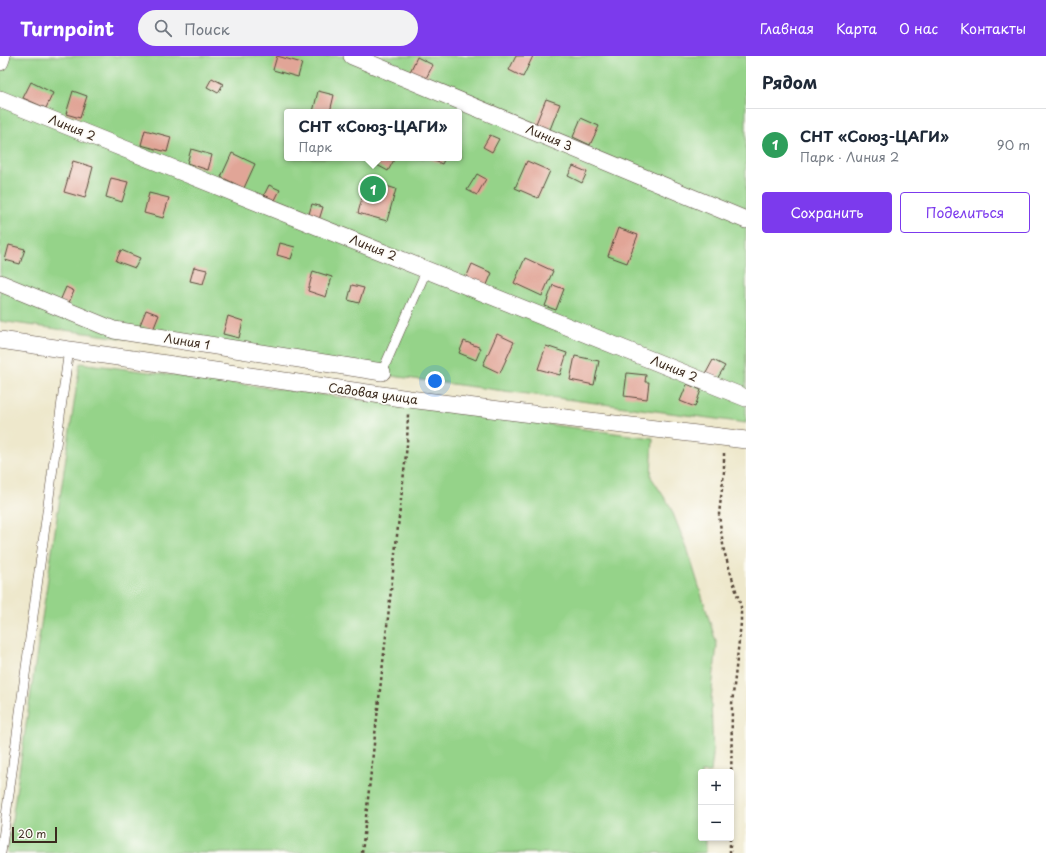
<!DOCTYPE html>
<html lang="ru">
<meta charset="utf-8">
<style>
body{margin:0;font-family:"Playpen Sans",sans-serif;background:#f2f2f3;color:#1f2937}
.controls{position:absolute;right:12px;bottom:12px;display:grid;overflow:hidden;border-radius:4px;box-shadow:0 2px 6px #0003}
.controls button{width:36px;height:36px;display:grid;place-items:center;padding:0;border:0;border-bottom:1px solid #e0e1e3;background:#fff;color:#1f2937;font:20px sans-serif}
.scale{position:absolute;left:12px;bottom:10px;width:45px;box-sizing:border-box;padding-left:4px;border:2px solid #3b2a1e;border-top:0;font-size:11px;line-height:14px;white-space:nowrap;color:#3b2a1e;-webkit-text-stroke:3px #fdfcf7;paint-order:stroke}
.you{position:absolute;left:435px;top:325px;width:14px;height:14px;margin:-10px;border:3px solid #fff;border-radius:50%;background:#1a73e8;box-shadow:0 0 0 6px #1a73e833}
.badge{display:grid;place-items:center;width:26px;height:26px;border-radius:50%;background:#7c3aed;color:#fff;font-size:13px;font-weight:700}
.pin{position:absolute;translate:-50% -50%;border:2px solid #fff;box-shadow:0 1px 4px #0006}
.popup{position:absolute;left:284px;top:53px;width:178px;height:52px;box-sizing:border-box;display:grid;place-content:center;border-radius:4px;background:#fff;filter:drop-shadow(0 1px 3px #0005);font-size:13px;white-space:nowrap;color:#747a83}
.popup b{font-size:15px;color:#1f2937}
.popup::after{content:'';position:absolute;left:50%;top:100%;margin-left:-8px;border:8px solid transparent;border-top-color:#fff}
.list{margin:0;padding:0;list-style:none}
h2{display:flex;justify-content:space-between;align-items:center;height:52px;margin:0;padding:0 16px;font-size:17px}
h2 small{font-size:13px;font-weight:400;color:#747a83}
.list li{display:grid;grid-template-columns:26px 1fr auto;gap:12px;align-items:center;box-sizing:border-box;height:72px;padding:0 16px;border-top:1px solid #e0e1e3}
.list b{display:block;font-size:15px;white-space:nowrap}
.list p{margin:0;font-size:13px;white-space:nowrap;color:#747a83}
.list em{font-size:13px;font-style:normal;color:#747a83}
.actions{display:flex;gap:8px;padding:12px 16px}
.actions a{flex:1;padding:9px 0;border:1px solid #7c3aed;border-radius:4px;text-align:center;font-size:14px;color:#7c3aed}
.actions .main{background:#7c3aed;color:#fff}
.icon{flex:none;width:22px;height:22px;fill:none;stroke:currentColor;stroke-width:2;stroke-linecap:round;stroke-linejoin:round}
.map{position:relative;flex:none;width:746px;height:797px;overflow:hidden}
header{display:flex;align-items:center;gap:24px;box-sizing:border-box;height:56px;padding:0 20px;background:#7c3aed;color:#fff}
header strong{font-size:19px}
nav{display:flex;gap:22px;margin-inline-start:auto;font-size:14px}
.search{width:280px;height:36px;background:#f2f2f3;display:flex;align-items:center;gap:10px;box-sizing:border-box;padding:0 14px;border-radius:22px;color:#747a83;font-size:15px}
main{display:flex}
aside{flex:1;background:#fff}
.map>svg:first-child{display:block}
.green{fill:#95d389;stroke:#687e54;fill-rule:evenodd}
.building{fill:#e1a597}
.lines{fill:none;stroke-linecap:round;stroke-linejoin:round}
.service-casing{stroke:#564638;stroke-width:10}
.minor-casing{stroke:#564638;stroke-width:18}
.path{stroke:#564638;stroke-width:2.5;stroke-dasharray:3 3;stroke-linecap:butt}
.service{stroke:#fff;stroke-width:9}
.minor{stroke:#fff;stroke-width:17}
.labels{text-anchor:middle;stroke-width:3.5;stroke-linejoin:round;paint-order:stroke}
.street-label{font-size:12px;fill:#3b2a1e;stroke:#fdfcf7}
</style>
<header>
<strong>Turnpoint</strong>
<div class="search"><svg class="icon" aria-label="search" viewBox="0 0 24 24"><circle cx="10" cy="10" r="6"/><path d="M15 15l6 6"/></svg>Поиск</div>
<nav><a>Главная</a><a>Карта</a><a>О нас</a><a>Контакты</a></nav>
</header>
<main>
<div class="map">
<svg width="746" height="797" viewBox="0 0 746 797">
<rect width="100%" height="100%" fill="#fdfcf7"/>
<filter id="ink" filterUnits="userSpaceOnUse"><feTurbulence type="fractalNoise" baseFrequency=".025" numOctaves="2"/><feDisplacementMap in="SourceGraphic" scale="8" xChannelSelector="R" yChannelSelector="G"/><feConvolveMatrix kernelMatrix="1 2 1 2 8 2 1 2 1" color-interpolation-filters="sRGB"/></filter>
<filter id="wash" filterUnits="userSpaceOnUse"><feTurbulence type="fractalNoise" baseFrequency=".012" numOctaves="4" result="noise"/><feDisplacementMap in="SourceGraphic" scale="16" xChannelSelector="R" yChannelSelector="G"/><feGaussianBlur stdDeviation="0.9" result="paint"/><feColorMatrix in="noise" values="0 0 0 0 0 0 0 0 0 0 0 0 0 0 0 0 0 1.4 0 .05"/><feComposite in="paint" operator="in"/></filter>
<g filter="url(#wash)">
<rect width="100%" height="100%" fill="#eee8cc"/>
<!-- green -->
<path class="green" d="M0 0H746V367L399 321 0 265ZM287 56H459V102H287Z
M80 307 653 382 651 421 670 450 688 495 717 589 711 643 713 699 711 716H701V782H706V797H7Z"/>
<g id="blocks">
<!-- building -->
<path class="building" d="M277 0 302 7 298 21 273 14Z
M516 0H533L523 21 509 14Z
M417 1 433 9 424 26 409 18Z
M212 22 223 28 218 37 207 31Z
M31 26 53 37 46 52 23 42Z
M73 35 87 40 80 62 66 58Z
M318 35 334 39 330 56H313Z
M546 43 560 48 549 76 535 70Z
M581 62 599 70 590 89 573 81Z
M145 74 171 81 167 96 141 89Z
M490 79 499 83 492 96 483 91Z
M191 93 212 99 208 114 187 107Z
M232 97 255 108 244 132 221 121Z
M381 102H395L388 115 377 109Z
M428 102H445L442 108Z
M73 105 93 111 85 142 64 136Z
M527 105 550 115 538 142 515 132Z
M573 110 587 116 582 127 568 120Z
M477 118 486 123 477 139 467 134Z
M111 122 128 126 122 146 106 141Z
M367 124 396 133 387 165 358 157Z
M269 129 280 134 275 144 264 139Z
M149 137 169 142 163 162 144 157Z
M312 148 323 151 319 164 308 161Z
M618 172 638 179 627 207 608 200Z
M280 187 295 191 291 203 277 199Z
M9 189 25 193 20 208 5 204Z
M121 194 140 202 135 212 116 205Z
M525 202 553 215 542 240 514 227Z
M472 208 492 217 486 231 466 222Z
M194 211 207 214 203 228 190 225Z
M313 215 332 221 326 241 308 235Z
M352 229 364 232 359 247 348 244Z
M553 229 564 233 556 254 545 250Z
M66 231 74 235 68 249 60 245Z
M146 254 159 259 153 274 140 269Z
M228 260 243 265 239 282 223 278Z
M497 278 514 286 500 317 483 309Z
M464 285 481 292 476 304 459 297Z
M546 290 567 297 560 319 538 313Z
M575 300 599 305 594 329 570 324Z
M713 304 725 310 717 323 706 317Z
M627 317 646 319 645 326H649L647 343 624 340Z
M687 328 701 334 695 351 680 345Z"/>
</g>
</g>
<g filter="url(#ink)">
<use href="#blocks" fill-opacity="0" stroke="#564638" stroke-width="1"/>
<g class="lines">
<!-- service casing -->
<g class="service-casing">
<path id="service" d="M382 316 427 213
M1 797 69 293"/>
</g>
<!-- minor casing -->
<g class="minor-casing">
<path id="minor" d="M352 0 746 164
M0 6 2 0
M0 43 746 342
M0 227 114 274 382 316
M0 284 409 343 746 384"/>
</g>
<!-- path -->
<path class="path" d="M724 397V416L719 458 721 475 724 495 741 551V567L732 648 731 740
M730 782V797
M362 797 407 389 408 358"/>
<!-- service -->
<use href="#service" class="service"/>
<!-- minor -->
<use href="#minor" class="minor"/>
</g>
</g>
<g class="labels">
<!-- street labels -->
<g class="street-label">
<text transform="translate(72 72) rotate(22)" y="4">Линия 2</text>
<text transform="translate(549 82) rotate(23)" y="4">Линия 3</text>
<text transform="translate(373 192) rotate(22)" y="4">Линия 2</text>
<text transform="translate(187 286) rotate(9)" y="4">Линия 1</text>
<text transform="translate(674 313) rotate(22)" y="4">Линия 2</text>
<text transform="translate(373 338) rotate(8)" y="4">Садовая улица</text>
</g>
</g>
</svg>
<div class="controls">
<button>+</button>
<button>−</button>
</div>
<div class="scale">20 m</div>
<div class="you"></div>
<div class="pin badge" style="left:373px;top:133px;background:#2e9e5b">1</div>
<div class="popup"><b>СНТ «Союз-ЦАГИ»</b>Парк</div>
</div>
<aside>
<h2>Рядом<small></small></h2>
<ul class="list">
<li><span class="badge" style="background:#2e9e5b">1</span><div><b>СНТ «Союз-ЦАГИ»</b><p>Парк · Линия 2</p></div><em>90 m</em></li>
</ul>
<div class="actions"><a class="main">Сохранить</a><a>Поделиться</a></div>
</aside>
</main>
